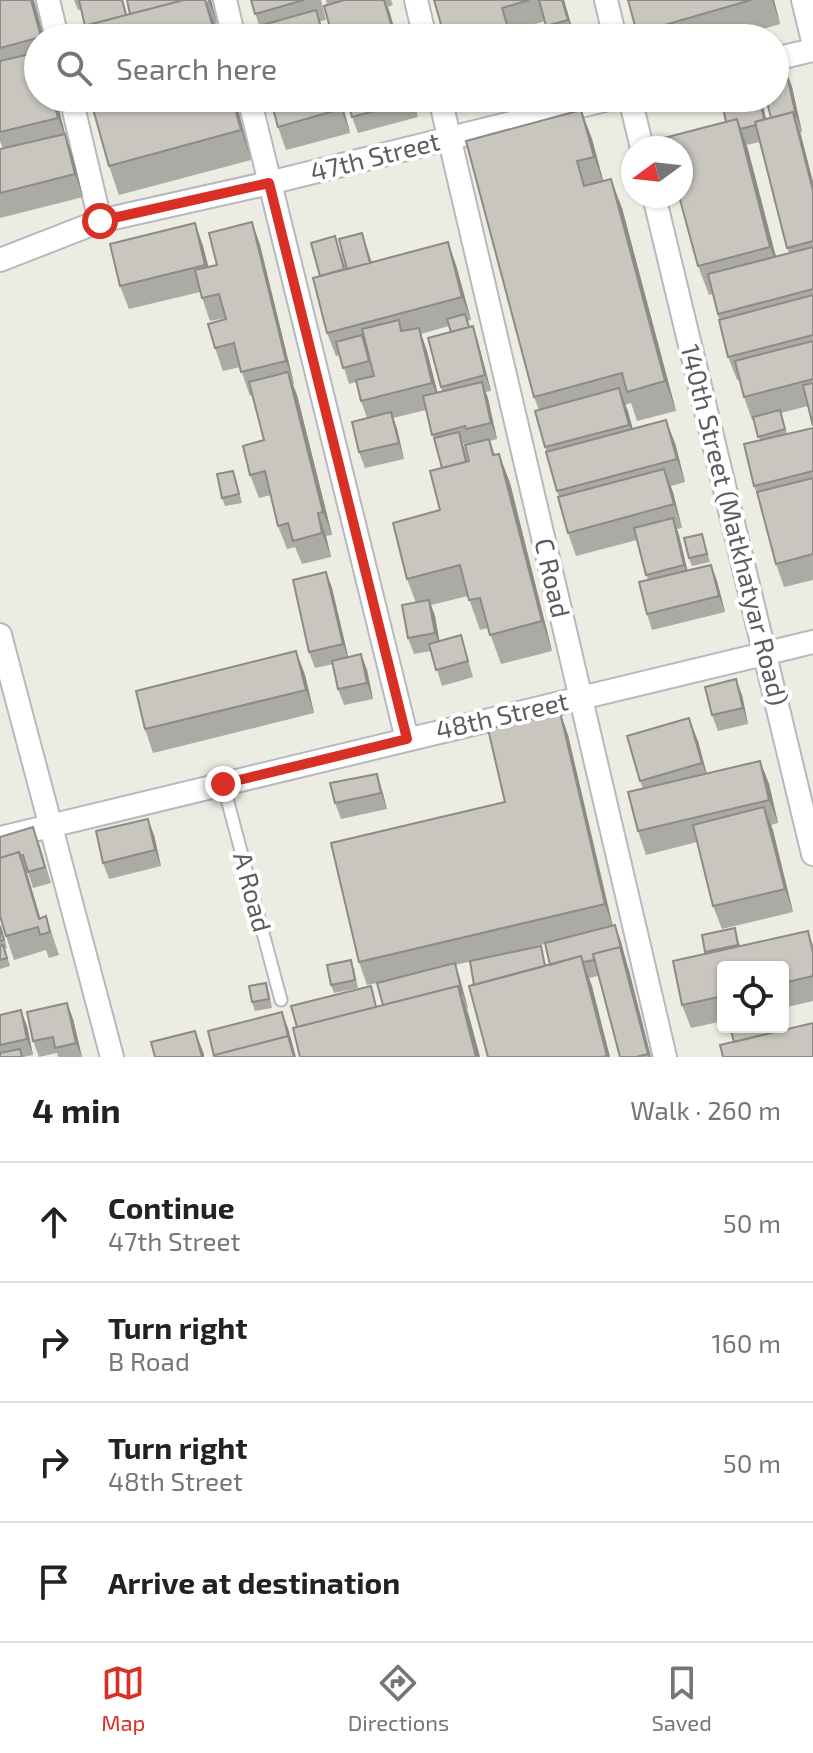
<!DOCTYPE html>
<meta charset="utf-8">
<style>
body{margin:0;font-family:"Exo 2",sans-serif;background:#f2f2f2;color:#222}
.controls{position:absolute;right:24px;bottom:24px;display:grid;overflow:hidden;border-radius:8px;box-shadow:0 2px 6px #0004}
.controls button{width:72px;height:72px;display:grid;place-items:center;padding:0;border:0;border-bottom:2px solid #e0e0e0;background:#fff;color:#222;font:40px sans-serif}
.compass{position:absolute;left:621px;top:136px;width:72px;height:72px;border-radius:50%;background:#fff;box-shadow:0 2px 6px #0004;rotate:255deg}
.stop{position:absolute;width:24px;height:24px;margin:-18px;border:6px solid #d93025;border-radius:50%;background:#fff}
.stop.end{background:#d93025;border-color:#fff;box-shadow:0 2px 8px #0008}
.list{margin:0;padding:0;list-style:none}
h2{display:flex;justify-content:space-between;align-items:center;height:104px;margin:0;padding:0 32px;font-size:34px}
h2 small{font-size:26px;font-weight:400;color:#767676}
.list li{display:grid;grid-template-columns:52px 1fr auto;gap:24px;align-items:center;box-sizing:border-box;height:120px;padding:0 32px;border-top:2px solid #e0e0e0}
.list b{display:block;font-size:30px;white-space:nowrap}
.list p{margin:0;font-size:26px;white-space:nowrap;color:#767676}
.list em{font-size:26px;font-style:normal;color:#767676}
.icon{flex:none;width:44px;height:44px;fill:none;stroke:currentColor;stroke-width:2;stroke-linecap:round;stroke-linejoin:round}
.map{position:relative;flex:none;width:813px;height:1057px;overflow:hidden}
.search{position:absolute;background:#fff;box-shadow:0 2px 6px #0004;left:24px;right:24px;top:24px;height:88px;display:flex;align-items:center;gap:20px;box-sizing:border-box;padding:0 28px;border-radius:44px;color:#767676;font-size:30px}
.sheet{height:584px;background:#fff}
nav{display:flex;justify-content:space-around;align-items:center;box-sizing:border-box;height:112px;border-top:2px solid #e0e0e0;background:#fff;font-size:22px;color:#767676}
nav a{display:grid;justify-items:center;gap:4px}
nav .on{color:#d93025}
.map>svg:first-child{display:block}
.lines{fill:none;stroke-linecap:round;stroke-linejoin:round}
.lane-casing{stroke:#b7b9be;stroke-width:15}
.street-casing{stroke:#b7b9be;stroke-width:26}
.lane{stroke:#fff;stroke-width:11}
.street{stroke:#fff;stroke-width:22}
.wall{fill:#acaaa4;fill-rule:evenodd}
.shaded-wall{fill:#8c8b86}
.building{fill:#c8c6bf;stroke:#8c8b86;stroke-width:2}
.route{stroke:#d93025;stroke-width:10}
.labels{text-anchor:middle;stroke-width:8;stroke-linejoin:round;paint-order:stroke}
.street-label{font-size:26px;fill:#5a5c62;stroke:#fff}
</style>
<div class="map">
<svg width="813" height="1057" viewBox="0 0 813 1057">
<rect width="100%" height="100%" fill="#ecece2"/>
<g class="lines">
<!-- lane casing -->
<g class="lane-casing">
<path id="lane" d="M223 784 281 1000"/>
</g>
<!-- street casing -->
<g class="street-casing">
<path id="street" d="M48 0 57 38
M225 0 234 38
M416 0 425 38
M606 0 615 38
M803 0 813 41
M775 59 813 50
M71 98 100 221
M249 98 407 739
M440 98 665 1057
M630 98 642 148
M654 196 813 854
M0 260 100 221 269 183 613 98
M0 635 112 1057
M0 838 813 642"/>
</g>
<!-- lane -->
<use href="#lane" class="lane"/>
<!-- street -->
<use href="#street" class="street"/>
</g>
<!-- wall -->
<path class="wall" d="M0 0 44 38H38V98H56L65 134 73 157 83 197 0 218V149H3L0 141Z
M74 0H123L127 15 211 0 217 23 215 24 218 38H74L85 26 81 9 78 10Z
M251 0H321L326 20 320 21 325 38H263Z
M326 0H391L393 5 388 7 390 13 327 5Z
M434 0H564L575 38H550L545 21 511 31 513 38H445Z
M628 0H774L780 24 733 38H639Z
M786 71 792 87 802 132 800 133 813 182V426L808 406 781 413 787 434 813 428V580L784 587 776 564 760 502 754 486 760 440 754 420H752L744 397 740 379 737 380 728 357 713 294 709 295 698 266 726 122 721 98H761L766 119 771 118ZM760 142 789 253 776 257 746 145Z
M90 98H235L251 160 119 195 109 166Z
M270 98H341L350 133 286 150 278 127Z
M413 98 418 117 358 133 352 117Z
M464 98H488L466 104Z
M581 110 592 139 603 181 622 208 676 411 637 421 631 403 625 405 632 429 675 443 685 482 671 486 682 528 677 529 687 570 711 565 717 581 725 612 652 630 647 614 648 580 637 540 576 556 568 533 559 497 535 411 539 410 534 397Z
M252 222 260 245 294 384 293 385 297 395 332 535 326 536 331 557 302 564 295 547 287 549 278 526 271 495 259 498 250 475 264 440 252 395 250 396 240 367 223 371 215 348 226 319 225 318 210 321 200 292 129 309 120 286 195 223 203 246 208 267 217 265Z
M362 233 372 262 456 265 471 320 467 321 469 327 478 342 491 391 485 392 497 439 490 441 495 455 499 454 510 483 552 651 501 664 488 628 480 630 468 596 431 605 435 616 439 641 461 635 473 677 442 686 431 651 414 654 408 638 416 603 407 579 440 510 442 468 426 410 393 418 404 459 365 468 359 452 367 418 361 401 356 382 349 384 340 355 336 356 327 333 320 276 341 252 346 269H347ZM449 326 451 332 441 387 442 392 437 393 427 351 421 334ZM470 443 471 444 468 461 463 444Z
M236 479 242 503 225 506 222 498Z
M702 534 710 562 692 566 689 558Z
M326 572 332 588 348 657 361 654 367 670 373 699 344 705 338 689 333 664 315 668 309 652Z
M296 651 305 675 314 713 153 753 145 729Z
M742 695 748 724 718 731 712 715Z
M560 712 568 735 613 926 615 925 621 942 651 1057H620L598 976 589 978 610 1057H488L548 965H550L545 944 455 965 460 979 468 1009H467L480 1057H300L378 1006 383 1005 377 983 367 985 359 962 505 802Z
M698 741 707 774 760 761 769 784 778 823 771 825 793 912 722 929 713 906 697 842 646 855 638 831 643 789 640 781Z
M382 790 387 809 341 819 335 803Z
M154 835 161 866 109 879 103 863Z
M0 837 39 843 51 883 33 888 28 872H26L40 918 46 916 59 955 49 958 46 950 14 960 6 936Z
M0 924 7 948 5 949 10 966 0 969Z
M735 928 740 946 808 931 813 945V1001L783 1008V967H723V1021L691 1028 682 1005 706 954 702 935Z
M354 968 358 988 334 993 331 985Z
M269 992 272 1008 255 1011 252 1002Z
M67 1003 73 1019 82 1057H58L57 1053 39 1057 33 1041Z
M0 1015 27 1026 33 1055 23 1057H0Z"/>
<!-- shaded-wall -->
<path class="shaded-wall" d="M31 0H34L44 38H42Z
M206 0 215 24 218 38H216Z
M208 0H211L217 23Z
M384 0 390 13 397 38H395Z
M562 0H564L575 38 568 20Z
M772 0H774L780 24Z
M786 71 792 87 802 132 796 116Z
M53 98H56L67 141 58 118Z
M232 98H235L251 160 241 130Z
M338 98H341L350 133 341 109Z
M759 98H761L771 139 765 123Z
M581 110 592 139 605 187 594 157Z
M793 112 801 135 813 182V191Z
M737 119 748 149 781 276 770 247Z
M65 134 73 157 83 197 75 174Z
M611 179 622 208 676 411 665 381Z
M252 222 260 245 294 384 286 361Z
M195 223 203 246 214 288 205 265Z
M448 242 456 265 471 320 462 297Z
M473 326 478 342 491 391 485 375Z
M419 328 427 351 441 406 432 383Z
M288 372 297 395 332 535 323 512Z
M482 382 488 398 497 439 491 423Z
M619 388 628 411 638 448 629 425Z
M391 412 397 428 404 459 399 443Z
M666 420 675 443 685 482 677 459Z
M459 432 464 448 472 480 466 464Z
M499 454 510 483 552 651 542 621Z
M664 469 673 492 682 528 674 504Z
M318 513 326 536 331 557 322 533Z
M673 518 679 535 690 581 684 565Z
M711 565 717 581 725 612 719 596Z
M326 572 332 588 349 660 343 644Z
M429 600 435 616 441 649 435 633Z
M296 651 305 675 314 713 306 690Z
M361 654 367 670 373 699 367 683Z
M736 679 742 695 748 724 743 708Z
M560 712 568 735 613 928 605 904Z
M689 718 698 741 710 787 702 763Z
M760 761 769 784 778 823 769 800Z
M377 774 382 790 387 809 381 793Z
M764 807 773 830 793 912 785 889Z
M148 819 154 835 161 866 155 850Z
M19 852 28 876 45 934 39 919Z
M615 925 621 942 628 968 622 952Z
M620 947 629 970 651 1057H649L648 1054Z
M581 956 592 986 610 1057H607V1056Z
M455 963 460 979 468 1009 462 993Z
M458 986 469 1016 480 1057H476Z
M67 1003 73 1019 82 1057 76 1043Z
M21 1010 27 1026 33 1055 27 1039Z
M282 1012 288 1028 296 1057H294Z
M195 1031 204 1054V1057H202Z"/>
<!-- building -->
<path class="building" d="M0 0H31L41 37 0 48Z
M79 0H122L126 15 85 26Z
M127 0H184L130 14Z
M184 0H205L216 38H74L72 29Z
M251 0H304L255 14Z
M344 0H384L395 38H333L324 6Z
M434 0H529L502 8 511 38H445Z
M539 0H562L568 20 546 26Z
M628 0H751L637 33Z
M316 10 322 31 298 38H263L259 26Z
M38 52V98H53L58 118 0 132V61Z
M786 71 796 116 794 117 793 112 771 118 766 98H775V74Z
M90 98H232L241 130 109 166Z
M270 98H338L341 109 278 127Z
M347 98H411L412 101 352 117Z
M721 98H759L764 119 755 122 756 125 740 129 737 119 726 122Z
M581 110 594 157 577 161 584 186 611 179 665 381 627 392 622 373 534 397 466 141Z
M793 112 813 191V241L787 248 755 122Z
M737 119 770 247 698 266 679 196H681V148H667L664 138Z
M65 134 75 174 0 193V149Z
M252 222 286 361 241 372 234 343 215 348 208 324 226 319 219 294 202 298 195 270 217 265 209 233Z
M195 223 205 265 120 286 110 244Z
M362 233 370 263 347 269 339 239Z
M335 236 344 269 320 276 311 243Z
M448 242 462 297 327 333 313 278Z
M813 247V289L718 314 708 274Z
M813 295V335L728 357 719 320Z
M465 314 469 327 451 332 447 319Z
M399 320 401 331 419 328 432 383 361 401 356 380 374 376 362 329Z
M473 326 485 375 441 387 428 338Z
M362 335 369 361 343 368 336 342Z
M813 341V379L744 397 735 361Z
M288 372 323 512 318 513 322 533 293 541 288 523 278 526 265 471 250 475 243 446 264 440 249 382Z
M482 382 491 423 466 429 465 426 432 435 423 396Z
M813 383V426L803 385Z
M619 388 629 425 545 447 535 411Z
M780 410 785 429 758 437 753 417Z
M391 412 399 443 359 452 352 422Z
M666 420 677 459 557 491 546 452Z
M813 428V471L754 486 744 444Z
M459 432 466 462 442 468 434 438Z
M489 439 493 455 499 454 542 621 490 635 480 598 469 600 460 565 407 579 393 523 440 510 430 471 469 461 465 445Z
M664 469 674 504 568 533 558 497Z
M233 471 239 494 222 498 217 474Z
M813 478V554L776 564 757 492Z
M673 518 684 565 646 575 634 528Z
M702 534 707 554 689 558 684 538Z
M711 565 719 596 647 614 639 582Z
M326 572 343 644 309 652 293 580Z
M429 600 435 633 408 638 402 605Z
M461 635 468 661 436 670 429 644Z
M296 651 306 690 145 729 136 691Z
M361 654 367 683 338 689 332 661Z
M736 679 743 708 712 715 705 687Z
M560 712 605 904 359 962 331 843 505 802 488 729Z
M689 718 702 763 640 781 627 736Z
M760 761 769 800 638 831 628 792Z
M377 774 381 793 335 803 330 783Z
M764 807 785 889 713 906 693 825Z
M148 819 155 850 103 863 96 831Z
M33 827 45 867 28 872 23 855 20 856 19 852 0 858V837Z
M19 852 39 919 46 916 50 932 40 935 38 927 6 936 0 916V858Z
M615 925 622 952 620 947 593 954 594 960 583 962 581 956 550 965 545 943Z
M0 926 4 940 0 941Z
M735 928 738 945 705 952 702 935Z
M808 931 813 953V976L783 983V967H723V996L682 1005 673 961Z
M3 945 7 958 0 960V946Z
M541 946 545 966 474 985 470 961Z
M620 947 648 1054 636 1057H620L593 954Z
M581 956 607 1056 601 1057H488L469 986Z
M351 960 355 980 331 985 327 965Z
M455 963 462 993H461L458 986 383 1005 377 983Z
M266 983 269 999 252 1002 249 986Z
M371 986 376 1007 297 1027 291 1006Z
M458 986 476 1057H300L293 1028Z
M67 1003 76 1043 55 1048 53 1037 33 1041 27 1012Z
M21 1010 27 1039 0 1045V1015Z
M282 1012 288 1036 215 1055 214 1056 208 1031Z
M813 1023V1057H723L720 1045Z
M730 1027H782L783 1030 734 1042Z
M195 1031 202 1057H155L151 1042Z
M288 1036 294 1057H215V1055Z
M20 1049 22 1057H0V1053Z"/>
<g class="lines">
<!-- route -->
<path class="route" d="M100 221 269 183 407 739 223 784"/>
</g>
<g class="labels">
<!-- street labels -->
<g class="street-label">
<text transform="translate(375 157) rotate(-14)" y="9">47th Street</text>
<text transform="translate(734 525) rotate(76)" y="9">140th Street (Matkhatyar Road)</text>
<text transform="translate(552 578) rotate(77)" y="9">C Road</text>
<text transform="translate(502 716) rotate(-13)" y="9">48th Street</text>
<text transform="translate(252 892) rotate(75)" y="9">A Road</text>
</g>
</g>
</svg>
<div class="controls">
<button><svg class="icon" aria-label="locate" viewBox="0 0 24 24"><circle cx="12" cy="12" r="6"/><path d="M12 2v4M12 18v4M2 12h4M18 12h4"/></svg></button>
</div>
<svg class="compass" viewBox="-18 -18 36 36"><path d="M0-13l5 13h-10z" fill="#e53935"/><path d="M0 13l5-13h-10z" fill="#767676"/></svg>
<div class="stop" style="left:100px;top:221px"></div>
<div class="stop end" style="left:223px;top:784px"></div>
<div class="search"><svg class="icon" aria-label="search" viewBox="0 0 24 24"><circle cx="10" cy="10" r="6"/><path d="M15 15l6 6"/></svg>Search here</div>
</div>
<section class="sheet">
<h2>4 min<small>Walk · 260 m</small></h2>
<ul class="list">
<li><svg class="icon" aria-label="ahead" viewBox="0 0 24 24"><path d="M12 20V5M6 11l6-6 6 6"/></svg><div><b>Continue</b><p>47th Street</p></div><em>50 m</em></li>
<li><svg class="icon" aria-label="right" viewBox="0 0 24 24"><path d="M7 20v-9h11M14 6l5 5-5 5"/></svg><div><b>Turn right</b><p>B Road</p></div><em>160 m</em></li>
<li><svg class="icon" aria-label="right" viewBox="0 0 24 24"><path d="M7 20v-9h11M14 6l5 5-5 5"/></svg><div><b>Turn right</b><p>48th Street</p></div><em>50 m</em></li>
<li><svg class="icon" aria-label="arrive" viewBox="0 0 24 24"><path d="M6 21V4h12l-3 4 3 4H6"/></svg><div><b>Arrive at destination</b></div></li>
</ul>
</section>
<nav>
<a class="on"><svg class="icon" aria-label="map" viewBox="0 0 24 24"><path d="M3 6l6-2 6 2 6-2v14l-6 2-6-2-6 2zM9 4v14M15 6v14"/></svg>Map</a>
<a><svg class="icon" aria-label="directions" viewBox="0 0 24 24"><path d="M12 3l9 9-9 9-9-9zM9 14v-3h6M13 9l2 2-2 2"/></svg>Directions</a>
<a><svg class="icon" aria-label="saved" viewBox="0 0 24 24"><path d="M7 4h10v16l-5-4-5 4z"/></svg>Saved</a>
</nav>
